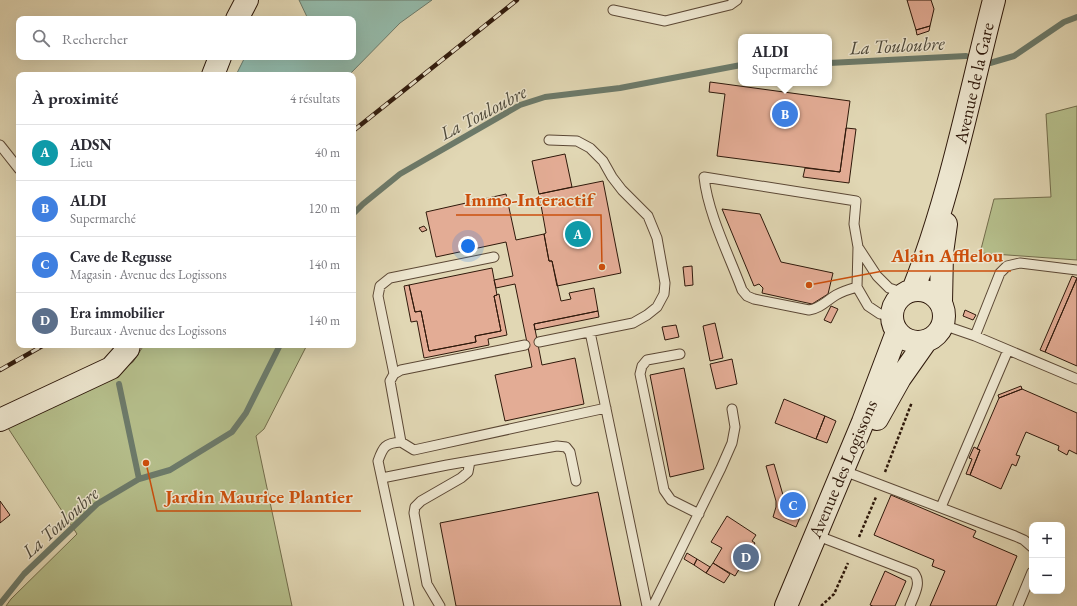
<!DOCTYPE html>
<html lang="fr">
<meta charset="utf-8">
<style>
body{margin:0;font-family:"EB Garamond",serif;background:#f2f2f3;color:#2b2b33}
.controls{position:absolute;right:12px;bottom:12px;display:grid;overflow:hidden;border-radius:8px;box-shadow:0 4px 16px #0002}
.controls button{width:36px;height:36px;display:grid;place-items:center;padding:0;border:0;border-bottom:1px solid #e1e1e2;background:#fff;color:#2b2b33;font:20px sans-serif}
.you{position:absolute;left:468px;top:246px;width:14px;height:14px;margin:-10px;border:3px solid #fff;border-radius:50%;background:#1a73e8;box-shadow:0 0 0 6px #1a73e833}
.badge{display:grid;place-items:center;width:26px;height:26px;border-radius:50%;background:#0b8043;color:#fff;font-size:13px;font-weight:700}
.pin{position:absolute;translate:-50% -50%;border:2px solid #fff;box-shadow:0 1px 4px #0006}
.popup{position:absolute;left:738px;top:34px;width:94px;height:52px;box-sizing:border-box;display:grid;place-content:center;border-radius:8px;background:#fff;filter:drop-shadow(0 1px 3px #0005);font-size:13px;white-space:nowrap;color:#7c7c81}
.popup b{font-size:15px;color:#2b2b33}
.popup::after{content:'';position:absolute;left:50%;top:100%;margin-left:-8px;border:8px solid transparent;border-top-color:#fff}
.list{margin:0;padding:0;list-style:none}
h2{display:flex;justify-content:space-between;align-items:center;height:52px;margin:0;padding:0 16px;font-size:17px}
h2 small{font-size:13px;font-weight:400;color:#7c7c81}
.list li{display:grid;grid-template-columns:26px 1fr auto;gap:12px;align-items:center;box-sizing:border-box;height:56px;padding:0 16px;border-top:1px solid #e1e1e2}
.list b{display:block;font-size:15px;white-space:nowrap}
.list p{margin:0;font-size:13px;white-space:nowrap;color:#7c7c81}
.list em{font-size:13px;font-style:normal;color:#7c7c81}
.icon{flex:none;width:22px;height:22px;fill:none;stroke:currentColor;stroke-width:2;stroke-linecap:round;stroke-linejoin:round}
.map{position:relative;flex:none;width:1077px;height:606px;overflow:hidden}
.search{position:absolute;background:#fff;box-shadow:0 4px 16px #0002;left:16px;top:16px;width:340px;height:44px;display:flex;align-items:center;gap:10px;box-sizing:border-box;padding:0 14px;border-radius:8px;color:#7c7c81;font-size:15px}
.panel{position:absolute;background:#fff;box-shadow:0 4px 16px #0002;left:16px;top:72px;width:340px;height:276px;border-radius:8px}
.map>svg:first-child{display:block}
.green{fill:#b5be8b;stroke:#726c4b}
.water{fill:#94baaa;stroke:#6c7a6a}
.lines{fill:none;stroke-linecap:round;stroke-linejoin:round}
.stream{stroke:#6c7a6a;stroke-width:6}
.building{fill:#e3ac95;stroke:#2f190b}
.lane-casing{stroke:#5c4835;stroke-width:11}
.secondary-casing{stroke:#2f190b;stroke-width:24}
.path{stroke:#2f190b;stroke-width:2.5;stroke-dasharray:3 2;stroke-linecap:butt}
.lane{stroke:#ece5ce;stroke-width:9}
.secondary{stroke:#ece5ce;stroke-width:22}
.rail-casing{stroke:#2f190b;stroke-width:4.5}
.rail{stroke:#ece5ce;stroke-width:3;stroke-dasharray:9;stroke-linecap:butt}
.labels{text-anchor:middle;stroke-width:3;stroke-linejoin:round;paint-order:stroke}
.street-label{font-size:18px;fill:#2f190b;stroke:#ece5ce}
.water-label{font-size:19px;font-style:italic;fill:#4d493b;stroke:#ece5ce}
.leader{fill:none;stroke:#cc4f0c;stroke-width:1.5}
.callout-dot{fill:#cc4f0c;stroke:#ece5ce;stroke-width:1.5}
.callout-label{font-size:19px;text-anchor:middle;font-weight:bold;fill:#cc4f0c;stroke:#ece5ce;stroke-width:3;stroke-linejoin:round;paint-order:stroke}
</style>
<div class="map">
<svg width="1077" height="606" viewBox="0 0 1077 606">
<rect width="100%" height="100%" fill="#e1d7b4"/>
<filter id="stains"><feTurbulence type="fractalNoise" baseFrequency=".005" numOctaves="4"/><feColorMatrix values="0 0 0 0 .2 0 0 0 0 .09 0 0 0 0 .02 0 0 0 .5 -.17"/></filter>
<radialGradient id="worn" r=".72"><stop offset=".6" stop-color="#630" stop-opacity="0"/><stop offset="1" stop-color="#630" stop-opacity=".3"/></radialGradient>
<!-- green -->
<path class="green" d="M1077 106V260L980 253 994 199 1051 197 1046 114Z
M144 345H307L264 429 256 436 292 606H6L11 599 77 534 8 428 112 376 133 362Z"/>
<!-- water -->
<path class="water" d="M299 0H432L400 23 349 75H236L244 59 252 57H353V19H308Z"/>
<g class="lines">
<!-- stream -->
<path class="stream" d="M829 63 966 56
M990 63 1014 56 1064 22 1077 17
M353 214 363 204 400 174 520 105 545 97 620 88 741 65
M119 384 139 479
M0 604 24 574 97 504 139 479 170 470 232 432 246 413 280 345"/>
</g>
<!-- building -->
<path class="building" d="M907 0H931L934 9 930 26 916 30Z
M930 26 929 31 917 35 916 30Z
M710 82 850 101 840 172 717 156 725 94 709 92Z
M846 128 856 129 849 183 803 177 805 168 840 172Z
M565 154 572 187 539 194 532 161Z
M603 181 621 273 557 286 552 261H549L544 234 546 233 539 194Z
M506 194 516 240 544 234 549 261H552L561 301 571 299 569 293 594 288 598 311 534 324 542 365 575 358 584 404 505 421 495 375 532 367 515 284 496 288 494 280 513 276 506 242 436 257 426 212Z
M722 209 760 214 781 262 833 273 828 294 812 304 762 293 763 288 759 284 754 286Z
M424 226 427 230 422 232 419 228Z
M692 266 693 285 685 286 683 267Z
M492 268 497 295 494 296 501 331 475 336 476 342 429 351 421 311 415 312 409 285Z
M1072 276 1077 278 1045 352 1040 350Z
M1077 278V366L1045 352Z
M409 285 415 312 421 311 429 351 476 342 475 336 501 331 494 296 499 294 507 335 488 339 489 345 424 358 417 321 411 322 404 286Z
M831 306 838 309 831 323 824 320Z
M965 310 976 315 973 320 963 316Z
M598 311 599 317 535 330 534 324Z
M715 323 723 358 710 361 703 326Z
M676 325 679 337 665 340 662 327Z
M732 359 737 384 716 389 710 364Z
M684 368 704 469 670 477 650 375Z
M1021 386 1022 389 999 398 998 395Z
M1022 389 1077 413V454L1069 450 1067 455 1058 450 1059 446 1026 432 1016 455 1020 456 1016 466 1012 464 1001 489 970 475 980 450 977 449 999 398Z
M784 399 825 416 816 439 775 423Z
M825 416 836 421 827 443 816 439Z
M974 447 980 450 970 475 966 474 972 459 969 458Z
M774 464 783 495 806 503 796 527 773 517 776 507V501L766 466Z
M598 492 621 606H456L440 523Z
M891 495 976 531 973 537 1017 556 996 606H930L945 571 932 566 934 560 874 535Z
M794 496 802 499 801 502 793 499Z
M0 501 10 515 0 523Z
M727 516 756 535 752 541 755 543 735 576 713 563 722 548 711 542Z
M687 553 697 559 694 565 684 559Z
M697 559 710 567 706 573 694 565Z
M713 563 730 574 724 583 706 573Z
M885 571 906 581 895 606H873L870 605Z"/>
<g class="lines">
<!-- lane casing -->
<g class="lane-casing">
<path id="lane" d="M613 10 665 21 730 5 737 0
M0 145 19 169
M858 247 877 276 889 288 904 293
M857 287C850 289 843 291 836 295 826 301 821 308 809 310L754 299 747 296 742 290C729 255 708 214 704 177L856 201 854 224 858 247 857 287 868 306 880 314 892 315
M943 325 975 336 1077 379
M590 332 647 606
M975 336 1000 273 1007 266 1020 263 1077 270
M539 342 633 323 647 315 657 307 664 294 665 283 657 238 648 216 622 190 612 177 603 161 590 148 577 141 549 140
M680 354 647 360 642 366 640 374 664 490 671 500 699 514
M394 374 378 296 380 286 390 278 494 257
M401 442 414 450 606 408
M852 474 1015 536 1024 540 1032 547
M382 478 447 465 557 446 566 447 570 452 576 481
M941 507 1008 350
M826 539 914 573C922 583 914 595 910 606
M409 606 378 461C383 447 385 443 401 442L390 381 394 374 401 370 525 345
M440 606 427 584 414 513 415 507 421 501 461 478 468 472 470 461
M653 606 721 468 732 443 735 427 732 409
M1018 606 1032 572"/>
</g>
<!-- secondary casing -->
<g class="secondary-casing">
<path id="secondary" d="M237 19 247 0
M213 75 220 57
M892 316a26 26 0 1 1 52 0a26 26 0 1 1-52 0Z
M913 290C950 197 969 97 994 0
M941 302 942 253 946 224
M877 419 900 378 926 341
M0 420 111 368 128 349 129 345
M786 606 863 422 897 332"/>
</g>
<!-- path -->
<path class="path" d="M885 472 912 402
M859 537 876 497
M821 606 834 594 848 563"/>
<!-- lane -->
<use href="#lane" class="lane"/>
<!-- secondary -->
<use href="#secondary" class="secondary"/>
<!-- rail casing -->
<g class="rail-casing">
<path id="rail" d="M353 131 517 0
M0 370 44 345"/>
</g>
<!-- rail -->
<use href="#rail" class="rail"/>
</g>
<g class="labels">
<!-- street labels -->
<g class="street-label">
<text transform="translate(974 83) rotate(-77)" y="6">Avenue de la Gare</text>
<text transform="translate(843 469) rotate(-67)" y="6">Avenue des Logissons</text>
</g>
<!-- water labels -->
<g class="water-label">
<text transform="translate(897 45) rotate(-3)" y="7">La Touloubre</text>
<text transform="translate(483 112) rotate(-28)" y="7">La Touloubre</text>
<text transform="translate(60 522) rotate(-42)" y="7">La Touloubre</text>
</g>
</g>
<!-- callouts -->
<path class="leader" d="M602 267L601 215H456M809 285L883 271H1011M146 463L157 511H361"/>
<g class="callout-dot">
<circle cx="602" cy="267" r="4"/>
<circle cx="809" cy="285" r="4"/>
<circle cx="146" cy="463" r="4"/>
</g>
<g class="callout-label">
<text x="529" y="206">Immo-Interactif</text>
<text x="947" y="262">Alain Afflelou</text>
<text x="259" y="503">Jardin Maurice Plantier</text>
</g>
<rect width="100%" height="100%" filter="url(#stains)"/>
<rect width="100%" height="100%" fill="url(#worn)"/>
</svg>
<div class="controls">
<button>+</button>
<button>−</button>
</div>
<div class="you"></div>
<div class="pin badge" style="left:578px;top:234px;background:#0f9aa8">A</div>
<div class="pin badge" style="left:785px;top:114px;background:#3f7fe0">B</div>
<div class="popup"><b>ALDI</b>Supermarché</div>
<div class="pin badge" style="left:793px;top:505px;background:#3f7fe0">C</div>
<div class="pin badge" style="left:746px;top:557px;background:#5c6f8a">D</div>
<div class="search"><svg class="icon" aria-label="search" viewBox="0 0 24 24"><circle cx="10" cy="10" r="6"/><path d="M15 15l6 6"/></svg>Rechercher</div>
<section class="panel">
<h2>À proximité<small>4 résultats</small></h2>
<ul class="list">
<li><span class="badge" style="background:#0f9aa8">A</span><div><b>ADSN</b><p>Lieu</p></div><em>40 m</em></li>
<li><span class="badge" style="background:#3f7fe0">B</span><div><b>ALDI</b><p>Supermarché</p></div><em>120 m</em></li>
<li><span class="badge" style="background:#3f7fe0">C</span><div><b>Cave de Regusse</b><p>Magasin · Avenue des Logissons</p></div><em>140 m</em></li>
<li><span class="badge" style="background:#5c6f8a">D</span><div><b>Era immobilier</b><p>Bureaux · Avenue des Logissons</p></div><em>140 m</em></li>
</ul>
</section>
</div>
